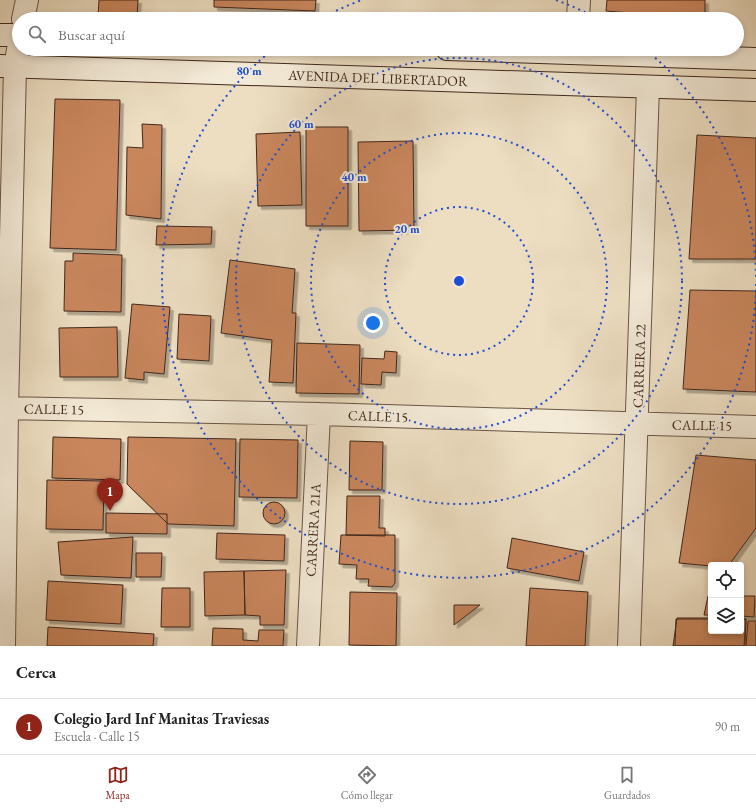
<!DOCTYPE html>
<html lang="es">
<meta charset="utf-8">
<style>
body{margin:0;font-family:"EB Garamond",serif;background:#f6f6f6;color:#222}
.controls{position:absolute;right:12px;bottom:12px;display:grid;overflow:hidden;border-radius:4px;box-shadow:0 2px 6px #0003}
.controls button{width:36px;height:36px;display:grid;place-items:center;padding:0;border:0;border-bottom:1px solid #e0e0e0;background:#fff;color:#222;font:20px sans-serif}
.you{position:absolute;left:373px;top:323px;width:14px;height:14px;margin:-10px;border:3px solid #fff;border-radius:50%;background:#1a73e8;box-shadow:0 0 0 6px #1a73e833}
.badge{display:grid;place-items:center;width:26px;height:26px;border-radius:50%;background:#8f2418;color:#fff;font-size:13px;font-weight:700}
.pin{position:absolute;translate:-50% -33px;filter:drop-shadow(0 1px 2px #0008)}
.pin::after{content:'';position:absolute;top:21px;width:14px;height:12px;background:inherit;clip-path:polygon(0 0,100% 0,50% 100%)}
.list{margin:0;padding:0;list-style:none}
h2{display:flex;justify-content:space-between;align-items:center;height:52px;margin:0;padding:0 16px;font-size:17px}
h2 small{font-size:13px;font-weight:400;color:#767676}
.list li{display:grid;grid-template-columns:26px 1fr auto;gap:12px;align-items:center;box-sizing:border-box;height:56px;padding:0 16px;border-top:1px solid #e0e0e0}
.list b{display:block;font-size:15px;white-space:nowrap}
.list p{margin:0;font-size:13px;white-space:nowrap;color:#767676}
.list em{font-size:13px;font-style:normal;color:#767676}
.icon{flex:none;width:22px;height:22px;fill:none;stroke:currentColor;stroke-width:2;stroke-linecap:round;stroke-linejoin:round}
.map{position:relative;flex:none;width:756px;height:646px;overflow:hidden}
.search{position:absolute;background:#fff;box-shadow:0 2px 6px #0003;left:12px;right:12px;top:12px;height:44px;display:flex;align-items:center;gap:10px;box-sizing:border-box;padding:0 14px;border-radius:22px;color:#767676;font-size:15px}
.sheet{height:108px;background:#fff}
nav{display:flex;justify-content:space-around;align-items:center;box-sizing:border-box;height:56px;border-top:1px solid #e0e0e0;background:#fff;font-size:11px;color:#767676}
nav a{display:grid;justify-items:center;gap:2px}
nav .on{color:#8f2418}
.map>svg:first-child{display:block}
.building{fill:#c9865d;stroke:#40271c;filter:url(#shadow)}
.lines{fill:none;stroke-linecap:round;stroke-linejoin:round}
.minor-casing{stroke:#6b5546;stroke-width:24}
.secondary-casing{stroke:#40271c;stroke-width:24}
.minor{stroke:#f3ead7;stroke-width:22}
.secondary{stroke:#f3ead7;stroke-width:22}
.ring{fill:none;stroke:#1d4ed8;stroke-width:2;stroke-dasharray:2 4}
.labels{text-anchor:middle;stroke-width:4;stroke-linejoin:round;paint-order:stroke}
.street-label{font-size:14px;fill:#40271c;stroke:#f3ead7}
.centre{fill:#1d4ed8;stroke:#f3ead7;stroke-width:2}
.ring-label{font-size:12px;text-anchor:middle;font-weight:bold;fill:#1d4ed8;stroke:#f3ead7;stroke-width:4;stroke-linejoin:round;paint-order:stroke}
</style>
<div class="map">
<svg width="756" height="646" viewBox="0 0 756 646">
<defs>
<filter id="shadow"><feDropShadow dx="3.5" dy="3.5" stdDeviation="0" flood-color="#0004"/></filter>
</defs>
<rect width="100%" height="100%" fill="#eddec2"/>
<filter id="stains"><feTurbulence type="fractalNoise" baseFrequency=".005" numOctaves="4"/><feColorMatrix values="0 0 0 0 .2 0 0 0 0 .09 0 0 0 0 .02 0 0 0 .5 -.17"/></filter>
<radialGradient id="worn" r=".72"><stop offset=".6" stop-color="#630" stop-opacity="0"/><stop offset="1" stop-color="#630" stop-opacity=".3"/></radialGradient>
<!-- building -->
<path class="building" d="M99 0H138L137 18 98 16Z
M214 0H316L315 11 214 7Z
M607 0H705V19L606 11Z
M55 99 120 100 116 250 50 248Z
M142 124 162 125 161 219 126 215 127 147 143 148Z
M306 127H348V226H306Z
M300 132 302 205 258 206 256 134Z
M697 135 756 138V259H689Z
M413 141 414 230 359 231 358 142Z
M157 226 212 227 211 244 156 245Z
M73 253 122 255 121 312 64 311 65 261H73Z
M230 260 295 269 292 313H296L293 383 269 382 272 340 221 333Z
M690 290 756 291V392L683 389Z
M132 304 170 307 164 374 144 372V380L125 378Z
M179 314 211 316 209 361 177 359Z
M117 327 118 377H60L59 328Z
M297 343 360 345 359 394 296 393Z
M385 351 397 352 396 373 382 372 381 385 361 384 362 358 384 359Z
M53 437 121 439 120 480 52 478Z
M128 437 236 439 234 526 168 524 127 484Z
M240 439 298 440 297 498 239 497Z
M350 441 383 442 382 490H349Z
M696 455 756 460V528L729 565 711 566 679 563Z
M47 480 104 481 103 530 46 529Z
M347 496H380L379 528H385V536L346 535Z
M263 513a11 11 0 1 1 22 0a11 11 0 1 1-22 0Z
M106 513 167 514V534L106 533Z
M217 533 285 535 284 561 216 559Z
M341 535H395V583L392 587 368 586 369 579H356L357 565 339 564Z
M133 537 131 578 61 575 58 542Z
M512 538 584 552 579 581 507 568Z
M136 553H162L161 577H136Z
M286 570 284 625H260V616L245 615 244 571Z
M244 571 245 615 205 616 204 572Z
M48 581 123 585 121 624 46 620Z
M162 588H190V627H161Z
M530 588 588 592 585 646H526Z
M350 592 397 593 396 646 349 645Z
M708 596H711V615H704Z
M741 596H755L754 617 741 616Z
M454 605H480L454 625Z
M677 618H711V631H741V619H746L744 646H673Z
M676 619H711V631H741V619H746L745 646H675Z
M748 621H756V646H746Z
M48 627 154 634 153 646H47Z
M213 628 243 629V640L258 641 259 630H284L283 646H212Z"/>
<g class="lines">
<!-- minor casing -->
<g class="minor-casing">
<path id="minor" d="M23 19 27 0
M578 19 579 0
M0 408 319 414 756 427
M4 646 7 409 15 67 19 44
M308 646 319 414
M629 646 648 87"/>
</g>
<!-- secondary casing -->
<g class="secondary-casing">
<path id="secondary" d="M0 35H19
M447 49 756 59
M0 66 756 90"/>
</g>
<!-- minor -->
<use href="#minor" class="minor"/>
<!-- secondary -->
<use href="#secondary" class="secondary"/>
</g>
<!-- distance rings -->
<g class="ring">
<circle cx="459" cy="281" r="74"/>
<circle cx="459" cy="281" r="148"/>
<circle cx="459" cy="281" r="223"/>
<path d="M756 284A297 297 0 1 1 272 50M320 19A297 297 0 0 1 362 0M556 0A297 297 0 0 1 598 19M646 50A297 297 0 0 1 756 278"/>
</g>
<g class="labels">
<!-- street labels -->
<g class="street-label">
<text transform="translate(378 78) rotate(2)" y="5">AVENIDA DEL LIBERTADOR</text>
<text transform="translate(639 366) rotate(-88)" y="5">CARRERA 22</text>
<text transform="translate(54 409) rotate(1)" y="5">CALLE 15</text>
<text transform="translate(378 416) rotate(2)" y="5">CALLE 15</text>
<text transform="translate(702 425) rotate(1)" y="5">CALLE 15</text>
<text transform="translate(313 530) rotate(-87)" y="5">CARRERA 21A</text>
</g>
</g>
<circle cx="459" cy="281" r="6" class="centre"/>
<g class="ring-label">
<text x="249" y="75">80 m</text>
<text x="301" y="128">60 m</text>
<text x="354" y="181">40 m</text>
<text x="407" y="233">20 m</text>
</g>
<rect width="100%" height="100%" filter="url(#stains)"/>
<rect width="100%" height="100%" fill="url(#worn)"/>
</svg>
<div class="controls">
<button><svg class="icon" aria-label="locate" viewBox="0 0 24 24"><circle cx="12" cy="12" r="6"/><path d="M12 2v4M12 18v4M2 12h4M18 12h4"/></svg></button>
<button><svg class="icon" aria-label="layers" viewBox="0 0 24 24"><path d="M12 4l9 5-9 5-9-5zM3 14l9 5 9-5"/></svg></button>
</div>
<div class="you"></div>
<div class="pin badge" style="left:110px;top:511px">1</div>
<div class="search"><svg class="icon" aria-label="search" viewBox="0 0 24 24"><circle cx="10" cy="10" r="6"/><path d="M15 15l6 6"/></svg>Buscar aquí</div>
</div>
<section class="sheet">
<h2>Cerca<small></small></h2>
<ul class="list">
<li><span class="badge">1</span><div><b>Colegio Jard Inf Manitas Traviesas</b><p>Escuela · Calle 15</p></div><em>90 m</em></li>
</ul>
</section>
<nav>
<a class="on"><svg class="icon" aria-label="map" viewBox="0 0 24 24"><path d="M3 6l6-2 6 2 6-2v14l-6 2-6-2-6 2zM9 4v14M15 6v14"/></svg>Mapa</a>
<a><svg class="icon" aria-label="directions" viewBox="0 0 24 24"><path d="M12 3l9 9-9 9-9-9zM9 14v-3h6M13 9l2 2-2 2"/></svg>Cómo llegar</a>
<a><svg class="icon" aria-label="saved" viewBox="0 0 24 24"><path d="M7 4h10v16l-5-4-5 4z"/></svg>Guardados</a>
</nav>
